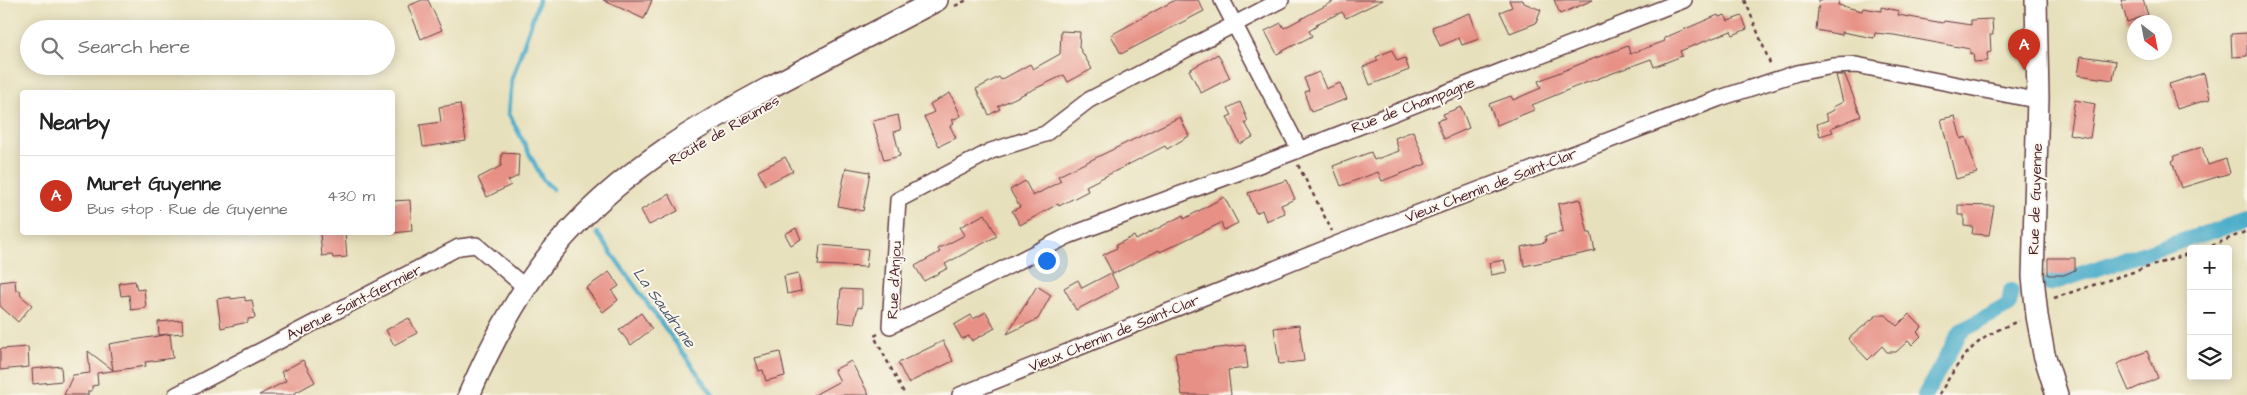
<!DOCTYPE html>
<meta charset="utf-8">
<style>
body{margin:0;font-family:"Architects Daughter",sans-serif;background:#f2f2f2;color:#222}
.controls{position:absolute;right:15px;bottom:15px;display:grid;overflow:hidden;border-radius:5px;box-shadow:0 2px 12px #0003}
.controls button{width:45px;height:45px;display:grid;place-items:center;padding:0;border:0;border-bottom:1px solid #e0e0e0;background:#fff;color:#222;font:25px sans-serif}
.compass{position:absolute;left:2127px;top:15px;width:45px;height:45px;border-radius:50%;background:#fff;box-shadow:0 2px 12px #0003;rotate:148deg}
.you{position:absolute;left:1046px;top:260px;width:18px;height:18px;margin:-12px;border:4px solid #fff;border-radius:50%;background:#1a73e8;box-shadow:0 0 0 8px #1a73e833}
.badge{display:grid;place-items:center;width:32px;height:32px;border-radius:50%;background:#c8321e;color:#fff;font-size:16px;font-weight:700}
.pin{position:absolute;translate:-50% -41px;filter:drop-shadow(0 1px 2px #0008)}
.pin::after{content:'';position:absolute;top:26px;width:18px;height:15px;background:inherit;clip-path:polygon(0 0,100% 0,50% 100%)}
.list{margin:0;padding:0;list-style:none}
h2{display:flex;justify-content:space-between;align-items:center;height:65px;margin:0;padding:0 20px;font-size:21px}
h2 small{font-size:16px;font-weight:400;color:#767676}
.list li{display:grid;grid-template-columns:32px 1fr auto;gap:15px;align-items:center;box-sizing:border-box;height:80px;padding:0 20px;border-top:1px solid #e0e0e0}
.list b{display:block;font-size:19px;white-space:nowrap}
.list p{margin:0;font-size:16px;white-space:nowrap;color:#767676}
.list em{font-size:16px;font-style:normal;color:#767676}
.icon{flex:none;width:28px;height:28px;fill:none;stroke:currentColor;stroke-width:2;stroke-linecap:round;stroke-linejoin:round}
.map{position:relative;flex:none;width:2247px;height:395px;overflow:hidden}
.search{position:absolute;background:#fff;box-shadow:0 2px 12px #0003;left:20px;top:20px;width:375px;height:55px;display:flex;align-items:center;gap:12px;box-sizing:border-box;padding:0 18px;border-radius:28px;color:#767676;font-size:19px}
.panel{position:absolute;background:#fff;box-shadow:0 2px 12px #0003;left:20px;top:90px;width:375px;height:145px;border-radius:5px}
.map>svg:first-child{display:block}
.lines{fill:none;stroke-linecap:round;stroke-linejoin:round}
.stream{stroke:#4aacc9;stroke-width:4.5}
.canal{stroke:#4aacc9;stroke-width:16}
.building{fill:#e79085}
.street-casing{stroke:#623c41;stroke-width:18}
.secondary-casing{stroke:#623c41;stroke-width:24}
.path{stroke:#623c41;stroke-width:2.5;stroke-dasharray:4 4;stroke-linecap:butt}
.street{stroke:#fff;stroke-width:15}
.secondary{stroke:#fff;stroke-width:21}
.labels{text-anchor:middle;stroke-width:4;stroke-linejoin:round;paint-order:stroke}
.street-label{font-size:15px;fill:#4a1f2b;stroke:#fbf7ec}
.water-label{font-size:16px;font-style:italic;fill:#4a576a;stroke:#fbf7ec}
</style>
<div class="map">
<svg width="2247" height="395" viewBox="0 0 2247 395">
<rect width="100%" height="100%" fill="#fbf7ec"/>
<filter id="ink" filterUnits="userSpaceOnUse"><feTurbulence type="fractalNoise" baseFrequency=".02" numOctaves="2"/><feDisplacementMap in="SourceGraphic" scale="10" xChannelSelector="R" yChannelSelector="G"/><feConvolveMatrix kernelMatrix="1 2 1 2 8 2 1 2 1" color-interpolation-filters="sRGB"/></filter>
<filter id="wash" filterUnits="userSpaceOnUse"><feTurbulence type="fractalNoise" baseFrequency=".0096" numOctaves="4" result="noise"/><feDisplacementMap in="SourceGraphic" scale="20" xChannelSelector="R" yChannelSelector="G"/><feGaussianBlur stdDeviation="1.12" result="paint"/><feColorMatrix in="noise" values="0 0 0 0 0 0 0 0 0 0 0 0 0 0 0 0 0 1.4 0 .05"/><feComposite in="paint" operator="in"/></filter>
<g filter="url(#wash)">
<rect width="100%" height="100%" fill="#e7e0bc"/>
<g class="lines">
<!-- stream -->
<path class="stream" d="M539 0 512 79 509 114 543 180 553 189
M597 233 713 395"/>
<!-- canal -->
<path class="canal" d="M2049 284 2247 220
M1925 395 1961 331 2009 305 2011 291"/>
</g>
<g id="blocks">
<!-- building -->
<path class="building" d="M422 0H428L442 30 421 39 408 6Z
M603 0H652L644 19Z
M1175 0H1198L1204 11 1121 54 1111 35Z
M1336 0H1383L1346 18 1342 12 1316 24 1317 26 1309 31 1312 36 1277 54 1265 31 1281 23 1284 28Z
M1509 0H1523L1524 3 1541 10 1536 23 1510 33 1500 12 1512 7Z
M1554 0H1593L1560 14Z
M1819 0H1839L1838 5 1862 11 1863 8 1881 11V7L1899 11 1898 15 1943 23 1944 21 1971 25V20L1992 19 1993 35H1990L1991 52 1987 53 1988 61 1974 62 1973 53 1970 54V49L1894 35 1875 33 1874 38 1842 32V35L1816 30Z
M2121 0H2143L2148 15 2127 22Z
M1470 13 1479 39 1462 45 1459 38 1440 46 1432 27Z
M1718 15 1719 17 1725 15 1728 21 1742 16 1747 29 1733 35 1731 31 1680 51 1682 56 1654 67 1651 59 1575 87 1532 105 1534 110 1497 125 1489 104 1511 96 1513 100 1541 88 1538 81 1590 60 1628 46 1630 54 1665 41 1664 38Z
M1061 31 1080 32 1079 47 1092 69 1068 82 1064 75 998 106 1000 109 989 115 976 89 999 77 1001 80 1030 64 1033 69 1060 54Z
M2247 33V56L2232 57 2231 34Z
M1392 50 1397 61 1405 58 1409 70 1370 85 1363 67 1378 61 1376 57Z
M1218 54 1230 78 1201 93 1189 70Z
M2081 56 2116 61 2113 80 2078 75Z
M1319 72 1326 89 1340 83 1347 99 1311 112 1306 98 1307 97 1305 92 1309 90 1304 78Z
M2204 73 2210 99 2177 109 2169 84Z
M1836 75H1845L1861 116 1831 128 1833 132 1820 136 1817 124 1828 120 1825 114 1834 110 1833 107 1843 102Z
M950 93 961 116 952 120 954 123 950 126 956 138 939 146 924 117 934 112 930 104Z
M2075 100 2095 104 2090 138 2069 134Z
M1240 102 1248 121 1245 123 1253 137 1240 144 1227 117 1232 115 1228 108Z
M460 104 466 141 423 147 420 125 441 122 439 107Z
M1461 107 1469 128 1444 139 1437 121 1445 118 1443 114Z
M898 115 901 130 894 132 900 156 884 160 873 121Z
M1955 116 1961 139 1966 137 1977 173 1956 179 1941 119Z
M1180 117 1189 136 1167 149 1165 146 1086 186 1088 191 1059 206 1058 204 1020 225 1012 211 1020 207 1010 190 1025 181 1033 196 1061 181 1058 176Z
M1413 131 1426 164 1382 181 1378 172 1341 186 1333 166 1371 152 1374 160 1399 151 1395 138Z
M2202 147 2208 165 2226 159 2230 173 2181 188 2172 161 2175 159 2174 156Z
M502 153 519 154 518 176 508 181 511 185 487 197 478 178 501 166Z
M785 157 793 171 765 185 758 171Z
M846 168 870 172 863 211 838 206Z
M1287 180 1295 199 1281 205 1285 213 1266 221 1262 210 1256 213 1248 193Z
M669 194 678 211 649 225 641 210Z
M1224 197 1238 223 1224 230 1221 223 1160 252 1159 250 1113 274 1103 255 1117 248 1116 245 1134 236 1136 240 1183 215 1184 219Z
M1580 199 1588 233H1591L1595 251 1524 266 1521 247 1546 242 1545 236 1563 232 1558 204Z
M410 200 412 231 392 233V201Z
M1958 205 1994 206 1989 235 1972 234 1973 227 1964 226V215H1958Z
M985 214 997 236 945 264 948 268 924 281 915 266 940 252 938 249 965 235 960 227Z
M796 228 801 239 791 245 785 234Z
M345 232 347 257 333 258 332 255 322 256 320 234Z
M820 245 868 249 866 267 818 265Z
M2048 258H2075V270L2064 275H2048Z
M1504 260 1507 272 1491 275 1489 263Z
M609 272 619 286 612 291 618 300 603 312 586 288Z
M798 273 801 291 787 294 784 276Z
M1111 273 1118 288 1076 310 1064 288 1078 280 1082 288Z
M15 280 16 291 20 290 21 296 32 305 18 322 0 306V282Z
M135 281 137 290 144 289 146 308 131 310 129 295 121 296 119 283Z
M1037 286 1051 295 1038 319 1007 334Z
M841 289 862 290V308L858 307 854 324 838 322Z
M231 297V299L245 297V301L252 300 255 318 248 319V322L221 328 217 299Z
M986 312 995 328 972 341 969 336 962 339 954 325 971 315 973 319Z
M641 313 652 329 631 345 619 330Z
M1909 314 1922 327 1917 332 1921 336 1912 345 1908 341 1896 352H1887L1882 346 1868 360 1848 339 1877 315H1886L1897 326Z
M409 318 417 333 394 345 386 330Z
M182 320 183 333 170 334 173 358 145 362 146 366 97 373 98 385 92 386V391H88V395H64L73 375 90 373 88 351 113 370 109 344 170 334 159 335 158 322Z
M1299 325 1304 361 1279 364 1274 328Z
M943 341 953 361 908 383 898 363Z
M1245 345 1248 368 1228 370 1231 395H1182L1175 353Z
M28 347 29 367 0 370V349Z
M2147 351 2158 378 2129 391 2117 364Z
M780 352 785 376 766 381 763 370 759 371 755 358Z
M303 360 315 382 291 395H259L286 381 281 372Z
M851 361 869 395H814L840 381 834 370Z
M61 366 62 381 33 384 32 369Z"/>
</g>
</g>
<g filter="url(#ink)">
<use href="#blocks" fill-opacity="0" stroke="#623c41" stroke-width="1"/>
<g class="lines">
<!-- street casing -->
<g class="street-casing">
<path id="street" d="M1222 0 1299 149
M1281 0 1089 100 1045 134 991 151 898 200 890 326 1068 236 1291 153 1684 0
M176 395 459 247 476 245 525 287
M960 395 1339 243 1720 98 1797 73 1833 66 1856 65 2030 99 2038 98"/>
</g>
<!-- secondary casing -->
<g class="secondary-casing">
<path id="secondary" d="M2036 0 2038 98 2033 277 2037 316 2044 354 2057 395
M469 395C491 344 517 295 552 251 618 170 708 119 799 72 845 48 891 24 937 0"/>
</g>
<!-- path -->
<path class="path" d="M1745 0 1771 66
M955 6 967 0
M1298 165 1332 231
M2204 249 2247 231
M2054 298 2191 253
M878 334 874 336 905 395
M1939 395C1962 355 1975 337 2019 321"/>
<!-- street -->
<use href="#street" class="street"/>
<!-- secondary -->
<use href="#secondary" class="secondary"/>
</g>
</g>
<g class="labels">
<!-- street labels -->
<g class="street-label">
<text transform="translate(1413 105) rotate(-21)" y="5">Rue de Champagne</text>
<text transform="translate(724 130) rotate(-30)" y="5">Route de Rieumes</text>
<text transform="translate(1491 185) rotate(-21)" y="5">Vieux Chemin de Saint-Clar</text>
<text transform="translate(2035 199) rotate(-88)" y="5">Rue de Guyenne</text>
<text transform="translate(894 280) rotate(-87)" y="5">Rue d'Anjou</text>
<text transform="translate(354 302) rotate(-27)" y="5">Avenue Saint-Germier</text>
<text transform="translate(1114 333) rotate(-22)" y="5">Vieux Chemin de Saint-Clar</text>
</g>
<!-- water labels -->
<g class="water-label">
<text transform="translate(665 307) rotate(54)" y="6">La Saudrune</text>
</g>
</g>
</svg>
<div class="controls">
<button>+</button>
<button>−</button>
<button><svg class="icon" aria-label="layers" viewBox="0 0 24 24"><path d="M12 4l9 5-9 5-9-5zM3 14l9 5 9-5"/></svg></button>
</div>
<svg class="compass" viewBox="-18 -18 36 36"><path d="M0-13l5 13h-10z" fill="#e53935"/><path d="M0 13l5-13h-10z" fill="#767676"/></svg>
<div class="you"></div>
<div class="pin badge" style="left:2024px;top:70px">A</div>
<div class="search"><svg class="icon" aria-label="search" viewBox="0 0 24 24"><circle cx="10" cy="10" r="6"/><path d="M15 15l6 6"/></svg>Search here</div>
<section class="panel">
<h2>Nearby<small></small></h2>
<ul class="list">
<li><span class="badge">A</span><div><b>Muret Guyenne</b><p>Bus stop · Rue de Guyenne</p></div><em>430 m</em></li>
</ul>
</section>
</div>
